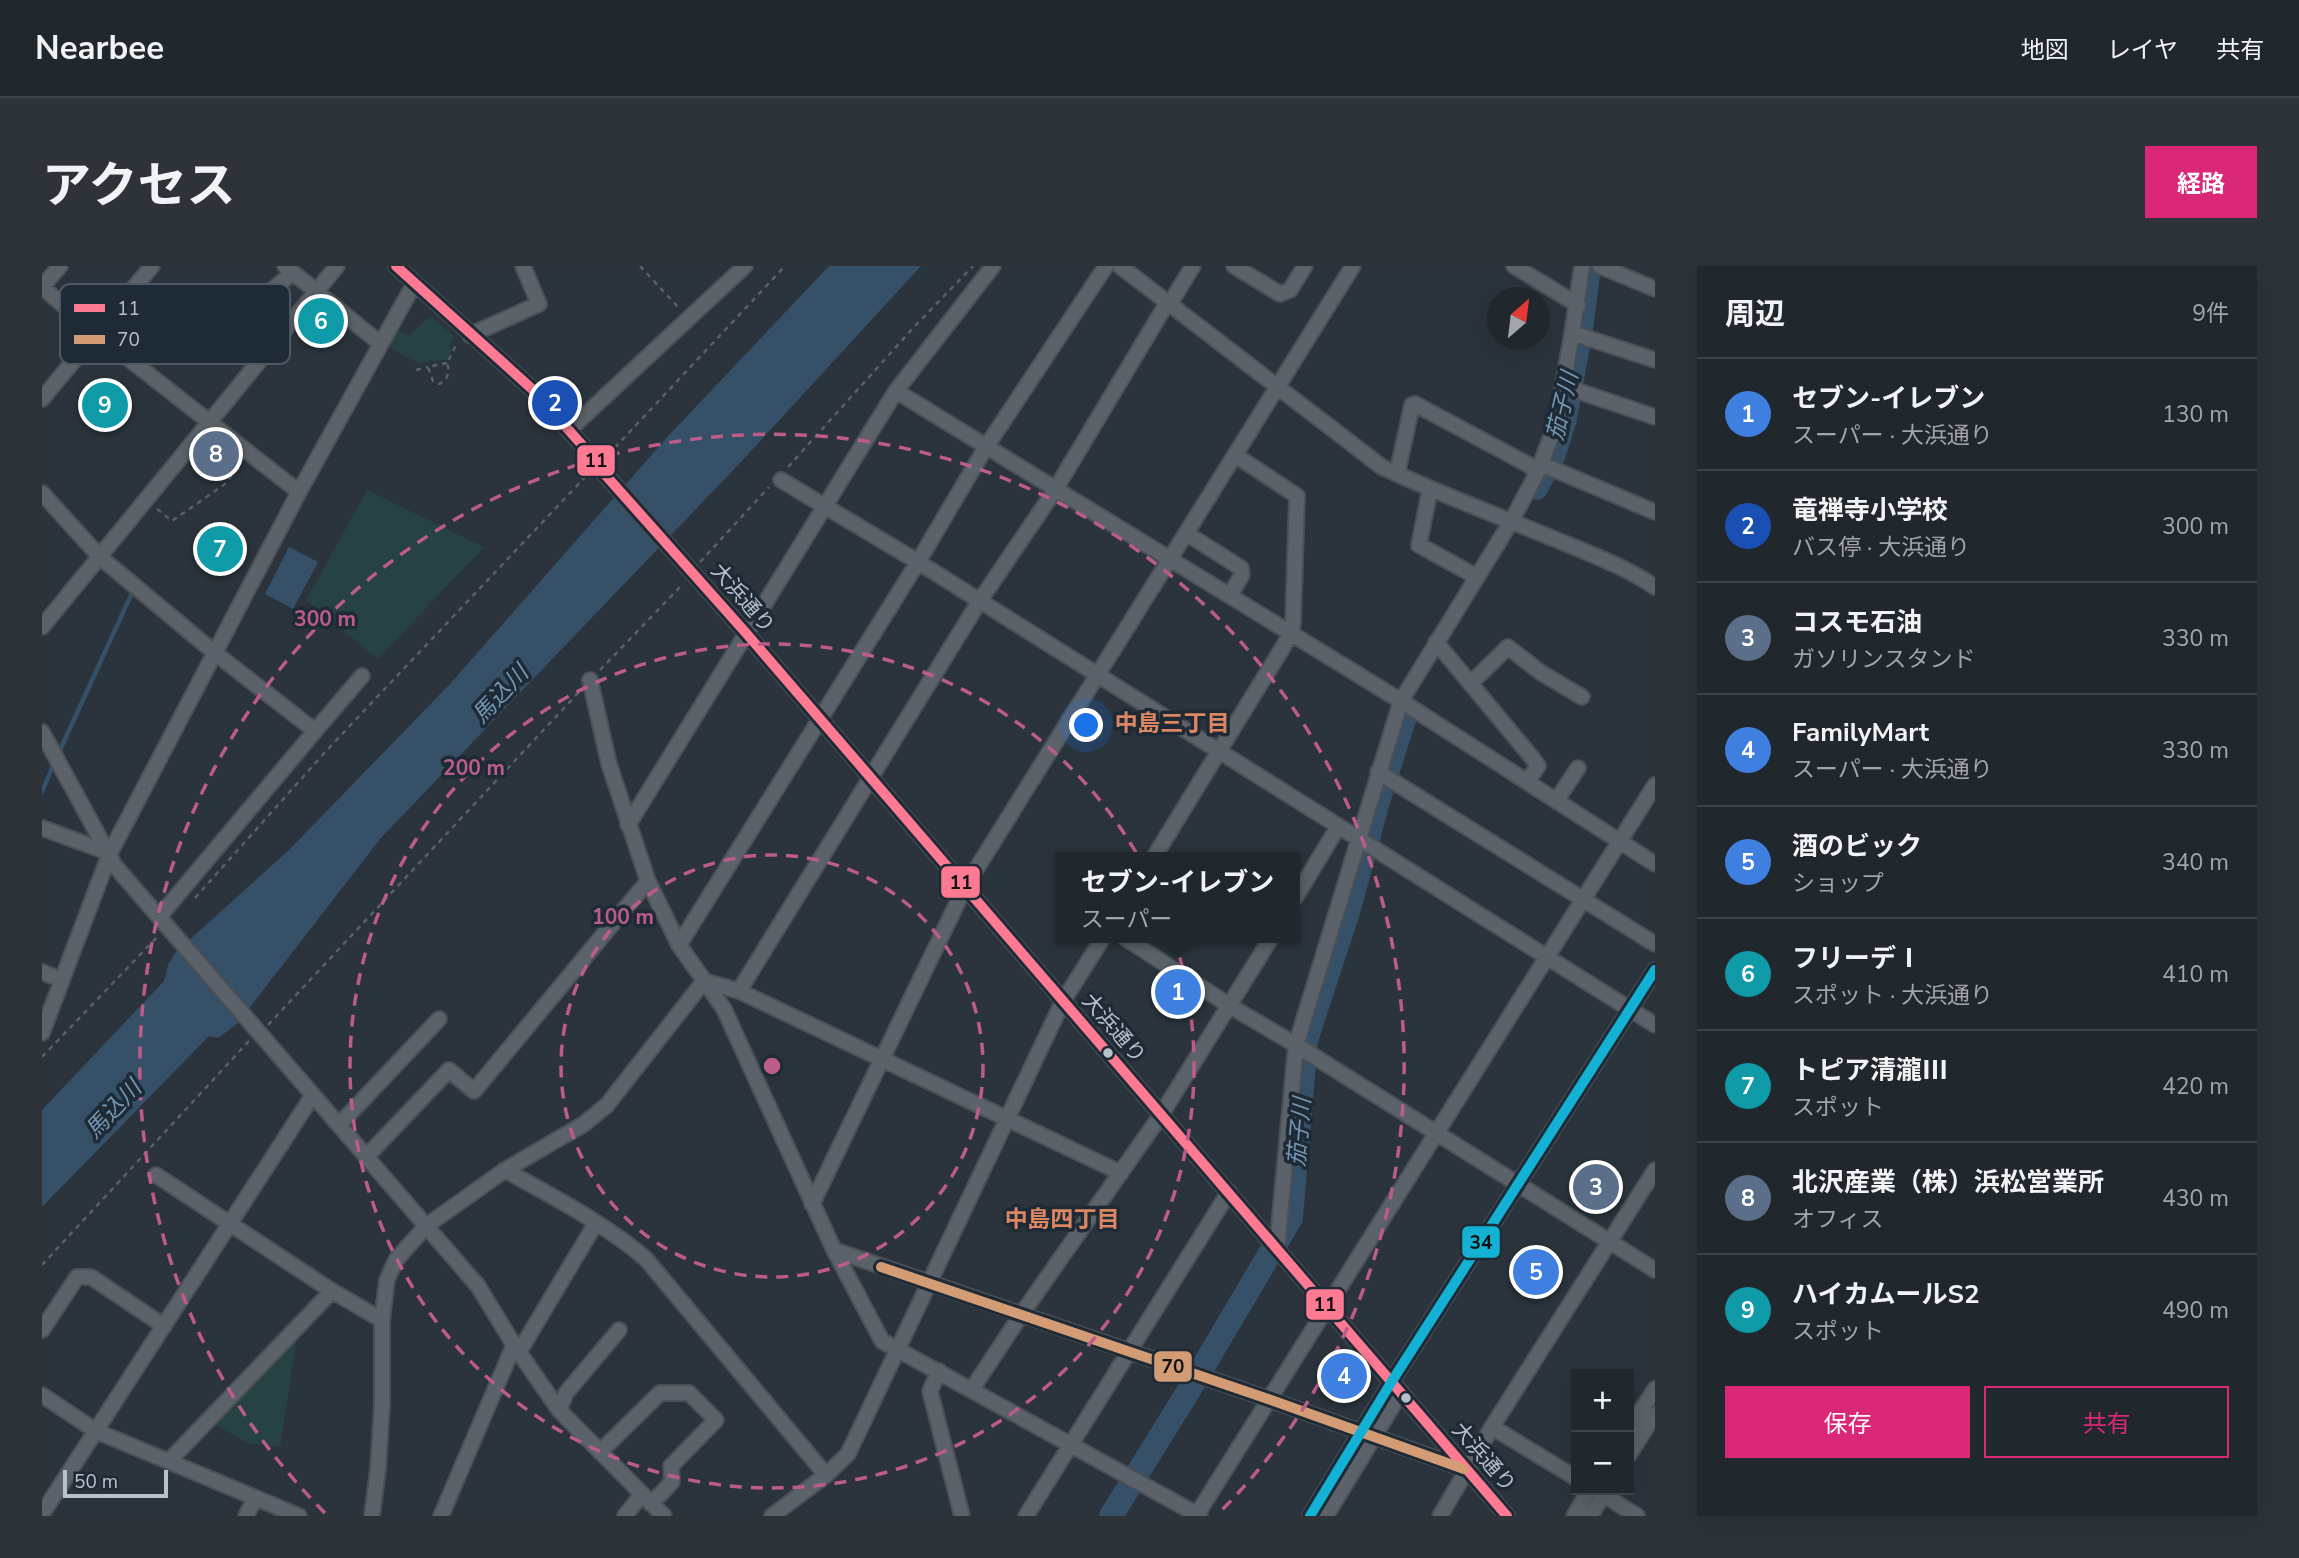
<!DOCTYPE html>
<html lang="ja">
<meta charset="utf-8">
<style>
body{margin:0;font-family:"Nunito Sans","Noto Sans JP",sans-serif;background:#2d3339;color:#f1f3f6}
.controls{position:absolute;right:21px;bottom:21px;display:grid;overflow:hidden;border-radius:0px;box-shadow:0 7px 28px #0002}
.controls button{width:63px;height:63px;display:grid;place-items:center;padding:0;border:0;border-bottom:2px solid #3d4449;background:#20272d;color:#f1f3f6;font:35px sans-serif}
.compass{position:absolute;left:1445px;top:21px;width:63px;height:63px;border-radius:50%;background:#20272d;box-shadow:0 7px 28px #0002;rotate:28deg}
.scale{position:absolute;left:21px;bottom:18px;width:105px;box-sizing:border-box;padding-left:7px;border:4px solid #b6c1cc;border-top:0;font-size:19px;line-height:24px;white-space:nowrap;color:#b6c1cc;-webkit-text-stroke:5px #1e2b37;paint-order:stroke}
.you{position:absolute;left:1045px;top:460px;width:24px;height:24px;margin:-18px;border:5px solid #fff;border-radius:50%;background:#1a73e8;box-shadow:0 0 0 10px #1a73e833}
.badge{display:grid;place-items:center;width:46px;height:46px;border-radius:50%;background:#db2777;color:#fff;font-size:23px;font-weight:700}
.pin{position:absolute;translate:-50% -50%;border:4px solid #fff;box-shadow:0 2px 7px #0006}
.popup{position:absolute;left:1013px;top:586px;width:245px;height:91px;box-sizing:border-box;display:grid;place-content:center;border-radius:0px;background:#20272d;filter:drop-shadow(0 2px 5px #0005);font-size:23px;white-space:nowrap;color:#a2a5aa}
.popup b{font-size:26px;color:#f1f3f6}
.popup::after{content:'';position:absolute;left:50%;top:100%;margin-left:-14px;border:14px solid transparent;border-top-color:#20272d}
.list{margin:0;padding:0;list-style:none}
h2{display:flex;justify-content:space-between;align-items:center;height:91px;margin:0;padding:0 28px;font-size:30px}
h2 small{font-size:23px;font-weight:400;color:#a2a5aa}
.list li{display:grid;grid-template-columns:46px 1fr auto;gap:21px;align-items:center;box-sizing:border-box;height:112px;padding:0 28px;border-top:2px solid #3d4449}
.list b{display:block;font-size:26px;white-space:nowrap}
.list p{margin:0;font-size:23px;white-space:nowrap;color:#a2a5aa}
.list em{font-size:23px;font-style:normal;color:#a2a5aa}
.actions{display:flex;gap:14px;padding:21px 28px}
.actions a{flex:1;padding:16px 0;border:2px solid #db2777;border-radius:0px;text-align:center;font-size:24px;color:#db2777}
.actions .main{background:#db2777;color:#fff}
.map{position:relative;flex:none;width:1613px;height:1250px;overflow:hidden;border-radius:0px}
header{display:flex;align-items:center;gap:42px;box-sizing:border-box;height:98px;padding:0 35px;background:#20272d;border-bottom:2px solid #3d4449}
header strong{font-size:33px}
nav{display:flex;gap:38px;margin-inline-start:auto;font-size:24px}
.intro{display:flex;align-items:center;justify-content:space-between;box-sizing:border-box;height:168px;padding:0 42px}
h1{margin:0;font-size:49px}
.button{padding:18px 32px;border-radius:0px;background:#db2777;color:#fff;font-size:24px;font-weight:700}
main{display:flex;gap:42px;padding:0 42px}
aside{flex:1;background:#20272d;border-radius:0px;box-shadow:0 7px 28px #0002}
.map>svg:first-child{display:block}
.green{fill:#274242}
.water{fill:#365067}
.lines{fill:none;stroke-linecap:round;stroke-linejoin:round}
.stream{stroke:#365067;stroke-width:4.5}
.river{stroke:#365067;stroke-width:24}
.minor-casing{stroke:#4a5056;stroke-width:18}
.path{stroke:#5a6166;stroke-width:2.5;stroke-dasharray:5 5;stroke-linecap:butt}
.minor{stroke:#5c6269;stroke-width:14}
.bus-1-casing{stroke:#1e2b37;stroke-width:16}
.bus-2-casing{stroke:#1e2b37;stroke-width:16}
.bus-3-casing{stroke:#1e2b37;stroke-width:16}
.bus-1{stroke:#fe7a93;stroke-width:10}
.bus-2{stroke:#d39c74;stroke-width:10}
.bus-3{stroke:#13b2d5;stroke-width:10}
.ring{fill:none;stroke:#bd5c88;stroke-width:3.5;stroke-dasharray:12 9}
.bus-dot{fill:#b6c1cc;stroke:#1e2b37;stroke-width:2.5}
.labels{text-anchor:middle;stroke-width:7;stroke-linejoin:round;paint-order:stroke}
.street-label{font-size:21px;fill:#b6c1cc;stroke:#1e2b37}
.water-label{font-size:23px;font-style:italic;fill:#7496b1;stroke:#1e2b37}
.neighbourhood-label{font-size:23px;font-weight:bold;fill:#dc8761;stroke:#1e2b37}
.key{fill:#1e2b37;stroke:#4c5864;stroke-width:2}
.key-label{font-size:19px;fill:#b6c1cc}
.centre{fill:#bd5c88;stroke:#1e2b37;stroke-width:3.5}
.ring-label{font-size:21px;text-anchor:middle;font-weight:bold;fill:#bd5c88;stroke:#1e2b37;stroke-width:7;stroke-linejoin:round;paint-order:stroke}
.line-badge{stroke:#1e2b37;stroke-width:2.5}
.pale-badge-label{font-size:19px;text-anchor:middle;font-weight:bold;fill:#111}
</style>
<header>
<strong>Nearbee</strong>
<nav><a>地図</a><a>レイヤ</a><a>共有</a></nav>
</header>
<div class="intro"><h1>アクセス</h1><a class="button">経路</a></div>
<main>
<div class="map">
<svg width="1613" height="1250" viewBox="0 0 1613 1250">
<rect width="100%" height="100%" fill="#2b343c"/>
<!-- green -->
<path class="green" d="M388 50 412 70 407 81 410 83 404 94 376 97 347 81 356 64 367 70Z
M325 224 442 281 336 393 264 334Z
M247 1072 254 1077 238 1181 205 1177 171 1157Z"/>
<!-- water -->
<path class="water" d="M787 0H879L698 197 338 573 195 758 176 772 167 770 0 941V844L122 715 126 699 133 687 248 583 407 419 628 168Z
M247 281 276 296 251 343 223 328Z"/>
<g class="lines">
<!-- stream -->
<path class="stream" d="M19 482 89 329
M0 526 10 502"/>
<!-- river -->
<path class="river" d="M1494 222 1512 188 1523 153 1539 63 1547 0
M1069 1250 1149 1121 1249 952 1264 774 1306 646 1335 539 1364 447"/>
<!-- minor casing -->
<g class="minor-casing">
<path id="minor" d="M243 0 339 78
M354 0 490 123 557 198 559 204 704 367 1465 1250
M1078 0 1340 201C1397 228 1457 250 1515 274 1548 288 1584 301 1613 321
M1192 0 1238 28 1248 24 1263 0
M1472 0 1536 39
M1540 0 1530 67 1613 94
M1558 0 1613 23
M0 21 55 68 257 226
M0 21 18 0
M1127 39 1151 0
M428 69 497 38 481 0
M155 75 220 33 250 7
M1521 120 1613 151
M854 125 1359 435 1613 598
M0 133 110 0
M527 164 703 0
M1499 198 1613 246
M1355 208 1370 139 1373 138 1487 199 1495 207
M739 214 876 296 1613 759
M1388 223 1377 279 1435 311
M0 227 58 291 173 387 273 465 117 651
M1144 267 1199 302 1200 309 1188 329
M0 361 295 0
M1394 376 1492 494 1496 500 1485 516
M548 414 567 498 606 615 637 679 682 743 792 984 840 1075 1158 1250
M1429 417 1466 381 1498 406 1540 431
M273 465 320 410
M0 466 73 600 436 1020 472 1079 517 1144 622 1250
M1336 506 1613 678
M1514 535 1536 502
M586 559 854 125 951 0
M0 562 68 587
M1112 591 1249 368 1251 357 1255 230 1193 189
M1253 632 1296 561
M1083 672 1188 740 1254 779 1613 1004
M637 679 876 296 944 181 1064 0
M0 706 20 714
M662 715 697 725 1079 907
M697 725 937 336 1013 224 1125 37
M0 767 68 587 257 226 372 18
M298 858 397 753
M324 891 407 804 432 825 606 615
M463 904C511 931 562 957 604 993L784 1209
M114 909 290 1025 340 1054
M770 938 923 621 1311 0
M1235 982 1254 779 1359 435 1470 254 1495 207 1514 158 1530 67
M792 984 1229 1134 1423 1203
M0 1064 35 1011H49L122 1060
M477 1086 554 957
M897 1105 888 1125 920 1250
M930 1123 979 1049 1119 849 1229 672
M0 1129 54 1165 257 1250
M517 1144 524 1127 577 1064
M1450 1161 1534 1212
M1587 1163 1613 1123
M558 1186 618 1127H647L674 1154 629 1200 630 1216 609 1238
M1587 1189 1613 1148
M127 1195 290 1025
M1554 1224 1595 1250
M0 1248 271 829
M204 1250 213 1232
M330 1250 336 1203 340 1139V1054L345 1014 354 994 384 960 463 904 542 858 565 839 662 715
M399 1250 472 1079
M583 1250 600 1228
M730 1250 784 1209 806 1188 1021 735 1061 672
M984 1250 1187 926
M1154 1250 1613 519
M1268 1250 1350 1115 1613 704
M1284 1250 1359 1126
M1398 1250 1450 1161 1613 904
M1532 1250 1547 1224
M1548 1250 1565 1224"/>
</g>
<!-- path -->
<path class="path" d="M598 0 636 41
M405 97 386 101 391 115 398 118 404 113 407 105 405 97 415 77
M374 104 386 101
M566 189 743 0
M746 201 872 61 931 0
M115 243 130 255 183 218 199 199
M658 296 727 221
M558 404 641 318
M153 632 285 484 546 208
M226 759 537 426
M0 791 117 669
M0 999 207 775"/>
<!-- minor -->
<use href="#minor" class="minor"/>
<!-- bus-1 casing -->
<g class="bus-1-casing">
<path id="bus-1" d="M354 0 490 123 557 198 559 204 704 367 1465 1250"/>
</g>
<!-- bus-2 casing -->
<g class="bus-2-casing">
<path id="bus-2" d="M839 1001 1229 1134 1422 1203"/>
</g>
<!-- bus-3 casing -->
<g class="bus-3-casing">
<path id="bus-3" d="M1268 1250 1350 1115 1613 704"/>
</g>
<!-- bus-1 -->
<use href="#bus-1" class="bus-1"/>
<!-- bus-2 -->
<use href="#bus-2" class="bus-2"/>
<!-- bus-3 -->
<use href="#bus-3" class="bus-3"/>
</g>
<!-- distance rings -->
<g class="ring">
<circle cx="730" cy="800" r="211"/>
<circle cx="730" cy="800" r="422"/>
<path d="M283 1247A632 632 0 1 1 1177 1247"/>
</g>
<!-- markers -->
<g class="bus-dot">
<circle cx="1066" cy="787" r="6"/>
<circle cx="1364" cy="1132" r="6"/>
</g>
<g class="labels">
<!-- street labels -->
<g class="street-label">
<text transform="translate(701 332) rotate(49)" y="7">大浜通り</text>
<text transform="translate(1072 762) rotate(49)" y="7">大浜通り</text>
<text transform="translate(1442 1191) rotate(49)" y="7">大浜通り</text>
</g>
<!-- water labels -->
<g class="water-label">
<text transform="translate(1520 140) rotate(-77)" y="8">茄子川</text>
<text transform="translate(458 428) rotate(-47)" y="8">馬込川</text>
<text transform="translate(71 843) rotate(-47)" y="8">馬込川</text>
<text transform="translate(1257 866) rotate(-85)" y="8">茄子川</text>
</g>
<!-- neighbourhood labels -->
<g class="neighbourhood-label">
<text x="1130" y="465">中島三丁目</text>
<text x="1020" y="961">中島四丁目</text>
</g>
</g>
<!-- legend -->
<rect x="18" y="18" width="230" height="80" rx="10" class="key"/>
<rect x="32" y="38" width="31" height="8" fill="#fe7a93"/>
<rect x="32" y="69" width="31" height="9" fill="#d39c74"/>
<g class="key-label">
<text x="75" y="49">11</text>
<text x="75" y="80">70</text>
</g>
<circle cx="730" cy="800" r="10" class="centre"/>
<g class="ring-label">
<text x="283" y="360">300 m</text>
<text x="432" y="509">200 m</text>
<text x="581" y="658">100 m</text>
</g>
<g class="line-badge">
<rect x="534" y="178" width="40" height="33" rx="7" fill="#fe7a93"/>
<rect x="898" y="599" width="41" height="34" rx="7" fill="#fe7a93"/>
<rect x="1419" y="959" width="40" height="34" rx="7" fill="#13b2d5"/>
<rect x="1263" y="1022" width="40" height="33" rx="7" fill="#fe7a93"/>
<rect x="1111" y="1084" width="40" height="33" rx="7" fill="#d39c74"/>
</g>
<g class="pale-badge-label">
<text x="554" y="201">11</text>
<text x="919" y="623">11</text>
<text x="1439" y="983">34</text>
<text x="1283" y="1045">11</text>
<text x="1131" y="1107">70</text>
</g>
</svg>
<div class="controls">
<button>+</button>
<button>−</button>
</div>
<svg class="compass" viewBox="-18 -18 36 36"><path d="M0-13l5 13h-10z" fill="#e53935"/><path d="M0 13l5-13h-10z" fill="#a2a5aa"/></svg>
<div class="scale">50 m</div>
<div class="you"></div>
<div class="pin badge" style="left:1136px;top:726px;background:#3f7fe0">1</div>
<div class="popup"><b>セブン-イレブン</b>スーパー</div>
<div class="pin badge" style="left:513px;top:137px;background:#1a4fb4">2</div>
<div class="pin badge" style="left:1554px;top:921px;background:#5c6f8a">3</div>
<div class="pin badge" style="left:1302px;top:1110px;background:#3f7fe0">4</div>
<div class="pin badge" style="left:1494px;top:1006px;background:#3f7fe0">5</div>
<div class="pin badge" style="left:279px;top:55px;background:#0f9aa8">6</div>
<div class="pin badge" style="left:178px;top:283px;background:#0f9aa8">7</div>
<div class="pin badge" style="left:174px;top:188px;background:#5c6f8a">8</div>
<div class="pin badge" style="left:63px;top:139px;background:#0f9aa8">9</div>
</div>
<aside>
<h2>周辺<small>9件</small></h2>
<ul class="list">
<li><span class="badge" style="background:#3f7fe0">1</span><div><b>セブン-イレブン</b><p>スーパー · 大浜通り</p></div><em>130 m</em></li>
<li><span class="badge" style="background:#1a4fb4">2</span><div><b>竜禅寺小学校</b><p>バス停 · 大浜通り</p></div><em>300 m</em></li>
<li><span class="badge" style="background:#5c6f8a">3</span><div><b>コスモ石油</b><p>ガソリンスタンド</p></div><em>330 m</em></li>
<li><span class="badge" style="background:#3f7fe0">4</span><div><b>FamilyMart</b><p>スーパー · 大浜通り</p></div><em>330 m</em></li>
<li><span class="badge" style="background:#3f7fe0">5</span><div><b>酒のビック</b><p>ショップ</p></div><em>340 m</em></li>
<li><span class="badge" style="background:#0f9aa8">6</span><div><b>フリーデⅠ</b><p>スポット · 大浜通り</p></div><em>410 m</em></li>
<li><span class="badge" style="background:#0f9aa8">7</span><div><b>トピア清瀧Ⅲ</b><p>スポット</p></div><em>420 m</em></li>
<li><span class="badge" style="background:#5c6f8a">8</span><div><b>北沢産業（株）浜松営業所</b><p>オフィス</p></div><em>430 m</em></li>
<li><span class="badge" style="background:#0f9aa8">9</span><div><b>ハイカムールS2</b><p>スポット</p></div><em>490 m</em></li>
</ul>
<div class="actions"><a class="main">保存</a><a>共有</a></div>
</aside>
</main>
